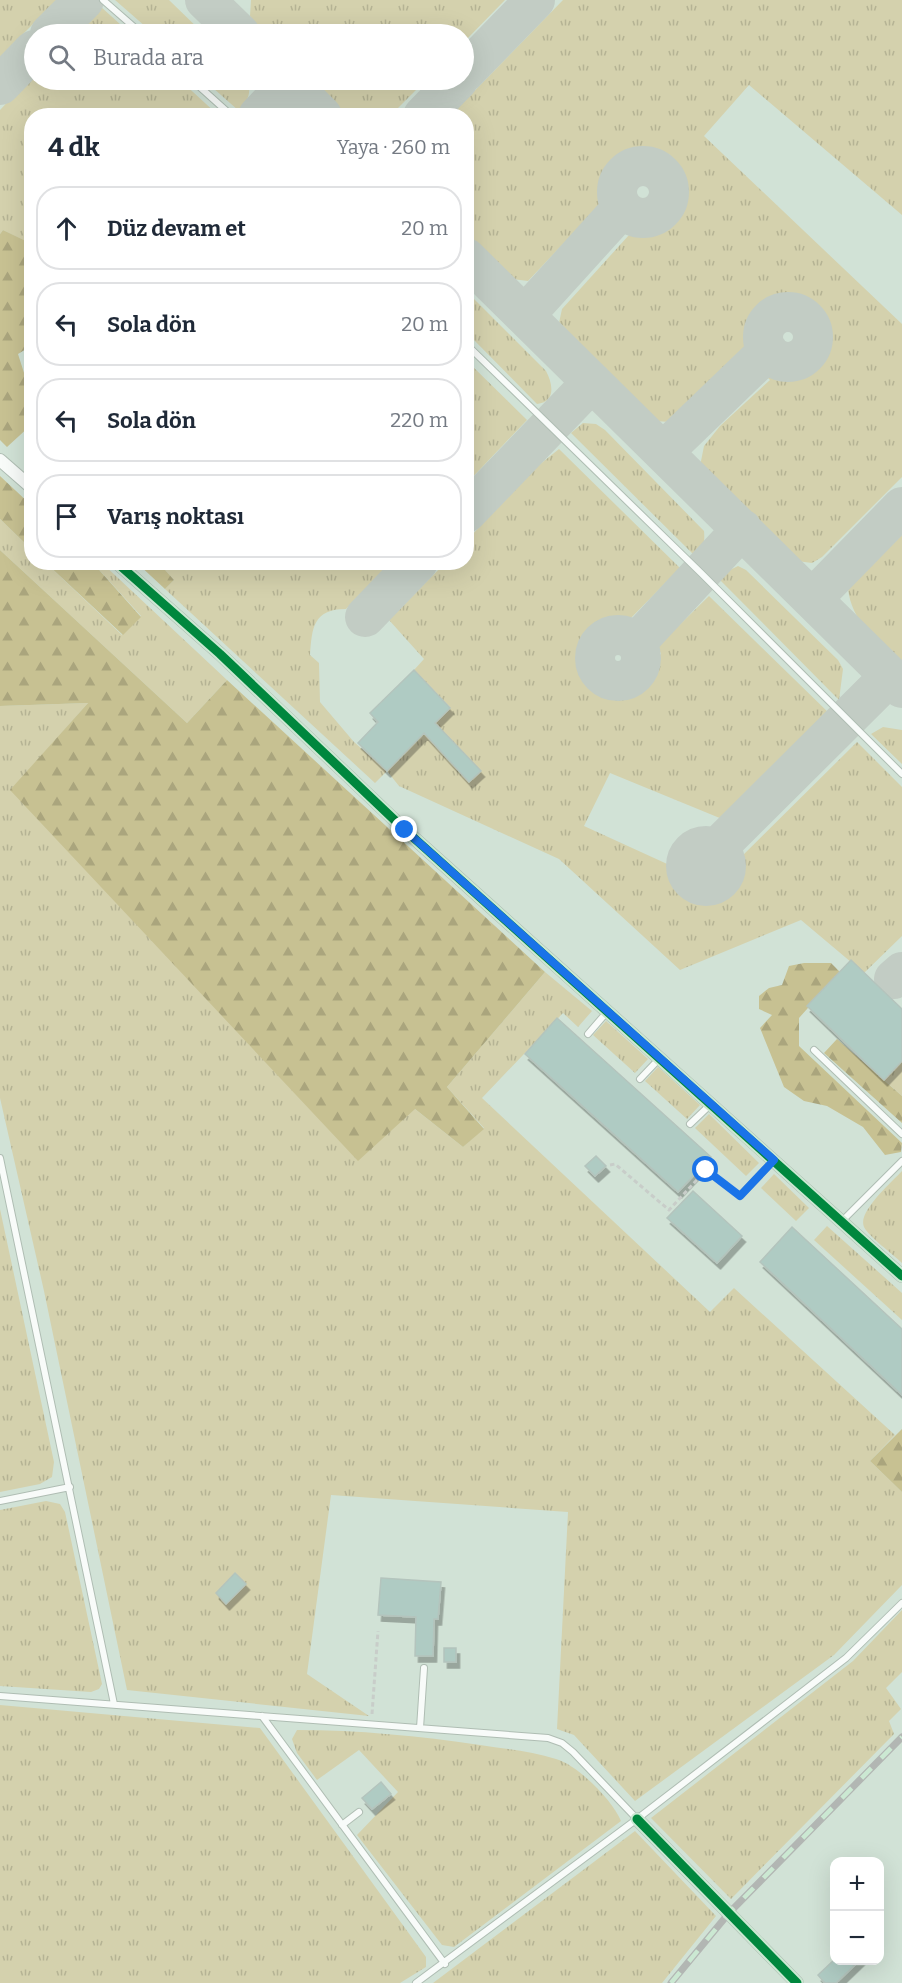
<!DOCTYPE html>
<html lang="tr">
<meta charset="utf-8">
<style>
body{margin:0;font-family:Bitter,serif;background:#f2f2f3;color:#1f2937}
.controls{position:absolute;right:18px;bottom:18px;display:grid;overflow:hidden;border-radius:12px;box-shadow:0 6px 24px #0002}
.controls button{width:54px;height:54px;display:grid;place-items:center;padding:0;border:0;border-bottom:2px solid #e0e1e3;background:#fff;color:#1f2937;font:30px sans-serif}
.stop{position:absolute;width:18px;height:18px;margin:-14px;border:4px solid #1a73e8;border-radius:50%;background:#fff}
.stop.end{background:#1a73e8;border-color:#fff;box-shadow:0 2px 6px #0008}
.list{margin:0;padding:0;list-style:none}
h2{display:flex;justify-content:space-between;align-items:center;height:78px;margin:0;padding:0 24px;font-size:26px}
h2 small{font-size:20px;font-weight:400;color:#747a83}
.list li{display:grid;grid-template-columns:39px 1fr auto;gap:18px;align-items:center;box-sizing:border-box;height:84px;margin:0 12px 12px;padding:0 12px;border:2px solid #e0e1e3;border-radius:24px}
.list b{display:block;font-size:22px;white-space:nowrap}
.list em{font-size:20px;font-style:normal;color:#747a83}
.icon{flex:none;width:33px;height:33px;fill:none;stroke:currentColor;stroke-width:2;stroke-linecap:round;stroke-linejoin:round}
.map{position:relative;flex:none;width:902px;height:1983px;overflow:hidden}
.search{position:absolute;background:#fff;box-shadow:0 6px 24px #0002;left:24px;top:24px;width:450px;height:66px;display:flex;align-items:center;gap:15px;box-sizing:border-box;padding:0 21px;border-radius:33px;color:#747a83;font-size:22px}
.panel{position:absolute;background:#fff;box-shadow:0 6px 24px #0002;left:24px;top:108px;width:450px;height:462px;border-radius:24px}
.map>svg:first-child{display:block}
.grass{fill:url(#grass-tufts)}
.forest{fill:url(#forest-firs)}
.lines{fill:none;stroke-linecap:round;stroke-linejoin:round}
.taxiway{stroke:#c2ccc4;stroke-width:40}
.building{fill:#afcbc3;stroke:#b4c4bd;stroke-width:1.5;filter:url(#shadow)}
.service-casing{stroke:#afbdb3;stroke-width:8}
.minor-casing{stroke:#afbdb3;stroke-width:14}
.path{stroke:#c8cdc9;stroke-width:3;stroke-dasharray:4.5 3;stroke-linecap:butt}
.service{stroke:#f8fbf9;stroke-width:6}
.minor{stroke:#f8fbf9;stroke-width:12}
.rail-casing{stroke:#b2b6b3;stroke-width:7}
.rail{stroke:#cbe8d2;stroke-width:4.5;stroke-dasharray:14;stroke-linecap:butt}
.cycleway-casing{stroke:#cbe8d2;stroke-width:13}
.cycleway{stroke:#00873e;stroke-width:9}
.route{stroke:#1a73e8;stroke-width:8}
</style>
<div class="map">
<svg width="902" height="1983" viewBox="0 0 902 1983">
<defs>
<pattern id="grass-tufts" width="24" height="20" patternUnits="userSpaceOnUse" patternTransform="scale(1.5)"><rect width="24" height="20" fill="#d4d1ad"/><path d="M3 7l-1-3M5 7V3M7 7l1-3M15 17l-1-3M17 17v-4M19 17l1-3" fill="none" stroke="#b5b394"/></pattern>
<pattern id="forest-firs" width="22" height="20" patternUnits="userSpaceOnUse" patternTransform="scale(1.5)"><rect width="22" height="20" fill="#c7c192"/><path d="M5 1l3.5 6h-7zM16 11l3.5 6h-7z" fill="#aaa57d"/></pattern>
<filter id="shadow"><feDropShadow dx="3.5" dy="6" stdDeviation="0" flood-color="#0004"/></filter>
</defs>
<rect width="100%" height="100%" fill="#d1e2d6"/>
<!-- grass -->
<path class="grass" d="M0 0H57L0 57Z
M115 0H169L204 34H154Z
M251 0H505L464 42V34H263L250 16Z
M563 0H902V215L749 85 704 136 902 324V477L822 557 812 563 797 561 700 466 704 446 720 426 770 380 766 376C775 374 785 375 794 373 823 369 832 338 818 315L821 313 813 302 807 306C782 291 754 303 751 334 750 343 752 349 748 357L743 354 671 422 654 421 562 333 559 323 562 309 629 235 625 231C634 230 645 232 654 230 682 224 683 193 675 171L680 168 669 154 664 160C655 153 648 153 637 155 603 161 615 192 607 213L598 207 528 281 512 279 467 236 466 116 451 115Z
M100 6 131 34H72Z
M34 74V80H180L218 115 32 116 31 244 3 230 0 234V110Z
M204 80H247C252 93 248 100 239 111Z
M307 80H426L390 116 342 115Z
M466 291 546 371C553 384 556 402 537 404L467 333Z
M466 360 527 420 467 483H466Z
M583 423 596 424 605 430 704 531C705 542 704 549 694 555L571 433Z
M559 449 680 568 628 621 609 623 588 642 586 657 589 672 585 677 598 689 602 686C624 700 648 682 653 659L661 654 658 646 709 596 832 716 727 821 610 773 584 826 676 868 685 890 710 897C728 888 732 882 735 863L857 742 902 787V936L864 973 801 920 680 970 559 859 399 786 387 771 375 783 165 589 174 580 159 563H390L346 609C313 609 312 628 310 655L319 663 320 702 354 742 387 771 424 733 469 782 480 771 435 723 450 707 414 670 424 659 389 620 445 563 466 562 467 540 539 465Z
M0 519 31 549 32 562 46 563 122 635 141 616 93 563H102L227 680 187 723 0 550Z
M902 535V667C879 643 851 622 848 588Z
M738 566 746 570 838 660 843 669 839 700 720 580 728 571Z
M88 703 11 790 463 1147 484 1128 447 1087 545 972 592 1011 578 1027 563 1013 482 1098 710 1312 734 1288 895 1435 870 1461 902 1492V1585L834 1655 635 1801 574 1735 557 1729 568 1512 331 1495 307 1674 369 1716 127 1690 44 1291 0 1098V706Z
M883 727 902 730V764L871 734Z
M606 1021 648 1059 635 1073 593 1035Z
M902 1061V1096L884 1080Z
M658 1067 700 1105 687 1119 645 1081Z
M709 1114 759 1163 746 1176 695 1128Z
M902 1171V1263C893 1254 869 1237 864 1227 857 1212 892 1182 902 1171Z
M774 1174 809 1208 796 1221 761 1188Z
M0 1209 54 1462 52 1477 40 1484 0 1492Z
M827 1226 902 1293V1320L814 1240Z
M46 1501 60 1504 65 1512 102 1684 99 1689 91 1692 0 1686V1510Z
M902 1610V1672L886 1688 901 1709 889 1721 894 1734 731 1899 651 1818 853 1661Z
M0 1705 260 1728 426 1957V1967L400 1983H0Z
M297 1730C358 1730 419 1736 480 1745 505 1749 532 1751 556 1759 578 1765 613 1801 621 1821L454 1947 442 1945 357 1835 398 1792 359 1750 317 1780 297 1753 292 1739Z
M635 1831 716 1916 662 1983H433Z"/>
<!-- forest -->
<path class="forest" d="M3 230 32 244 31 346 18 354 25 376 31 383V425L7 447 0 440V234Z
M0 476 31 505V549L0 519Z
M0 550 187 723 227 680 545 972 447 1087 484 1129 463 1147 415 1109 358 1161 10 790 88 703 0 706Z
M46 563H93L141 617 123 635Z
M137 563H159L174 580 165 589Z
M804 963H831L840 972 799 1018V1046L902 1143 901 1152 885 1155 863 1127 827 1106 804 1101 784 1087 760 1028 772 1015 759 1009V996L769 988 782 985 789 966Z
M837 1039 902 1096V1123L824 1053Z
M902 1429V1492L870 1461Z"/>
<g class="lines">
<!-- taxiway -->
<path class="taxiway" d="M205 0 240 34
M50 34 84 0
M464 73 535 0
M286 80 322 116
M0 85 34 50
M258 116 289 83
M423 116 458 80
M617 192a26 26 0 1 1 52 0a26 26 0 1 1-52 0Z
M466 258 902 688
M763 337a25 25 0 1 1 50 0a25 25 0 1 1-50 0Z
M525 315 622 208
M663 452 768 351
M466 513 592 382
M812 599 902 507
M365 617 418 562
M595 658a23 23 0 1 1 46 0a23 23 0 1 1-46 0Z
M636 643 742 529
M686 866a20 20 0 1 1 40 0a20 20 0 1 1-40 0Z
M716 849 890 676
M894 979 902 972"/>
</g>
<!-- building -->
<path class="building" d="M414 670 450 708 435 723 481 771 469 782 424 733 387 771 358 743 378 722 370 713Z
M851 960 902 1009V1061L884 1080 807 1006Z
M557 1018 711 1157 678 1192 525 1054Z
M596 1156 606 1166 595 1176 585 1166Z
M693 1191 742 1236 717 1263 667 1218Z
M792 1227 902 1329V1395L760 1262Z
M235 1573 246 1584 226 1604 216 1593Z
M381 1578 441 1582 438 1619H434L433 1656H415L416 1617 378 1615Z
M444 1648H456V1662H444Z
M381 1782 391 1794 372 1809 362 1798Z
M834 1960H860L836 1983H825L818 1975Z"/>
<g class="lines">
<!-- service casing -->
<g class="service-casing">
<path id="service" d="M103 0 142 34
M192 80 232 116
M466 344 701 573 902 774
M588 1034 607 1012
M814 1050 902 1134
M640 1079 659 1059
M690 1124 711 1104
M0 1158 114 1704
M740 1196 773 1161
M842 1221 902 1161
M0 1501 70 1487
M0 1696 548 1738 562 1743 573 1752 637 1819
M262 1716 445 1964
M420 1728 424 1668
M342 1825 359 1812
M416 1983 637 1819 846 1658 902 1603"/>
</g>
<!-- minor casing -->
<g class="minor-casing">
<path id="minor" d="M0 460 32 488
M116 562 220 654 405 830 902 1276
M637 1819 797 1983"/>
</g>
<!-- path -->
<path class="path" d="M610 1165 615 1164 669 1210 706 1170 734 1191
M372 1714 378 1631"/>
<!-- service -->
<use href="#service" class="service"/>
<!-- minor -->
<use href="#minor" class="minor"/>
<!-- rail casing -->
<g class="rail-casing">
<path id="rail" d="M671 1983 729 1913 902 1737"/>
</g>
<!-- rail -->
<use href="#rail" class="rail"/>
<!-- cycleway casing -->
<g class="cycleway-casing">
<path id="cycleway" d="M116 562 220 654 405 830 902 1276
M637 1819 797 1983"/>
</g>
<!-- cycleway -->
<use href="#cycleway" class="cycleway"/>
</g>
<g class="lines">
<!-- route -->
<path class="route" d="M405 830 774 1160 740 1196 706 1170"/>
</g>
</svg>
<div class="controls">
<button>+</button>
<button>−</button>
</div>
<div class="stop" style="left:706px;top:1170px"></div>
<div class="stop end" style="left:405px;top:830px"></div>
<div class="search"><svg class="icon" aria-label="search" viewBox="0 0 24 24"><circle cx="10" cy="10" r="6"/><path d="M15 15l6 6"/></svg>Burada ara</div>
<section class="panel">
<h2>4 dk<small>Yaya · 260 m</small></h2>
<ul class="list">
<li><svg class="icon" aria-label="ahead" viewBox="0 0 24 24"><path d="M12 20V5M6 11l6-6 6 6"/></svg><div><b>Düz devam et</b></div><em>20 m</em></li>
<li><svg class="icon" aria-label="left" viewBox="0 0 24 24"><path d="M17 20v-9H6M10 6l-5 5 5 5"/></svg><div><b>Sola dön</b></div><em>20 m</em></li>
<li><svg class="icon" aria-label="left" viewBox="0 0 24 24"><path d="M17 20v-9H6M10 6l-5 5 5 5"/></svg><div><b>Sola dön</b></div><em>220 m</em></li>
<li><svg class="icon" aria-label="arrive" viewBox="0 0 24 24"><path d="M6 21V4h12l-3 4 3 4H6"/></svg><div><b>Varış noktası</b></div></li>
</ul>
</section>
</div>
